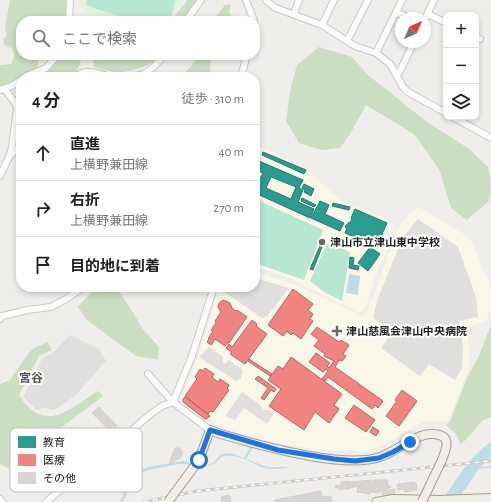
<!DOCTYPE html>
<html lang="ja">
<meta charset="utf-8">
<style>
body{margin:0;font-family:"Alegreya Sans","Noto Sans JP",sans-serif;background:#f6f6f6;color:#222}
.controls{position:absolute;right:12px;top:12px;display:grid;overflow:hidden;border-radius:8px;box-shadow:0 2px 6px #0003}
.controls button{width:36px;height:36px;display:grid;place-items:center;padding:0;border:0;border-bottom:1px solid #e0e0e0;background:#fff;color:#222;font:20px sans-serif}
.compass{position:absolute;left:395px;top:12px;width:36px;height:36px;border-radius:50%;background:#fff;box-shadow:0 2px 6px #0003;rotate:45deg}
.stop{position:absolute;width:12px;height:12px;margin:-9px;border:3px solid #1a73e8;border-radius:50%;background:#fff}
.stop.end{background:#1a73e8;border-color:#fff;box-shadow:0 1px 4px #0008}
.list{margin:0;padding:0;list-style:none}
h2{display:flex;justify-content:space-between;align-items:center;height:52px;margin:0;padding:0 16px;font-size:17px}
h2 small{font-size:13px;font-weight:400;color:#767676}
.list li{display:grid;grid-template-columns:26px 1fr auto;gap:12px;align-items:center;box-sizing:border-box;height:56px;padding:0 16px;border-top:1px solid #e0e0e0}
.list b{display:block;font-size:15px;white-space:nowrap}
.list p{margin:0;font-size:13px;white-space:nowrap;color:#767676}
.list em{font-size:13px;font-style:normal;color:#767676}
.icon{flex:none;width:22px;height:22px;fill:none;stroke:currentColor;stroke-width:2;stroke-linecap:round;stroke-linejoin:round}
.map{position:relative;flex:none;width:491px;height:502px;overflow:hidden}
.search{position:absolute;background:#fff;box-shadow:0 2px 6px #0003;left:16px;top:16px;width:244px;height:44px;display:flex;align-items:center;gap:10px;box-sizing:border-box;padding:0 14px;border-radius:16px;color:#767676;font-size:15px}
.panel{position:absolute;background:#fff;box-shadow:0 2px 6px #0003;left:16px;top:72px;width:244px;height:220px;border-radius:16px}
.map>svg:first-child{display:block}
.education{fill:#f8f7e8}
.forest{fill:#cbdec1}
.park{fill:#daf5da}
.pitch{fill:#b7e6d2}
.parking{fill:#e0dfde}
.water{fill:#bfdbe3}
.schools{fill:#2a9d8f;stroke:#28786e;fill-rule:evenodd}
.health{fill:#f28482;stroke:#b46765}
.lines{fill:none;stroke-linecap:round;stroke-linejoin:round}
.stream{stroke:#bfdbe3;stroke-width:1.5}
.building{fill:#d7d4d2;stroke:#d3d0cc}
.minor-casing{stroke:#c9c8c7;stroke-width:8}
.major-casing{stroke:#a79c86;stroke-width:10}
.minor{stroke:#fdfcfc;stroke-width:6}
.major{stroke:#f3ede7;stroke-width:8}
.rail-casing{stroke:#ccc;stroke-width:3}
.rail{stroke:#fff;stroke-width:1.5;stroke-dasharray:4.5;stroke-linecap:butt}
.major-bridge-casing{stroke:#a79c86;stroke-width:10;stroke-linecap:butt}
.major-bridge{stroke:#f3ede7;stroke-width:8}
.route{stroke:#1a73e8;stroke-width:5}
.poi-dot{fill:#6a6968;stroke:#fff;stroke-width:1.5}
.labels{text-anchor:middle;stroke-width:4;stroke-linejoin:round;paint-order:stroke}
.poi-label{font-size:11px;font-weight:bold;fill:#222;stroke:#fff;text-anchor:start}
.neighbourhood-label{font-size:12px;font-weight:bold;fill:#555;stroke:#fff}
.key{fill:#fff;stroke:#bdbdbd;stroke-width:1}
.key-label{font-size:11px;fill:#222}
</style>
<div class="map">
<svg width="491" height="502" viewBox="0 0 491 502">
<rect width="100%" height="100%" fill="#f0eeeb"/>
<!-- education -->
<path class="education" d="M260 147 285 158 303 167 342 201 348 205 368 210 388 221 392 230 386 254 377 271 366 306 360 313 289 278 255 267V149Z
M418 207 461 232 472 242 486 275 491 291V302L487 321 467 327 470 365 448 421 422 422 386 443 368 451 320 450 270 442 222 427 211 420 205 421 182 403 181 399 190 379 206 334 219 287H255V271L298 286 362 316 366 313 374 295 397 229 409 215Z"/>
<!-- forest -->
<path class="forest" d="M10 0H67C67 7 67 16 62 21H21V55H32L38 58V66L34 69 0 88V65L11 64 14 56 13 49 4 45 3 40 7 35 5 28Z
M187 0H199L182 21H173C175 12 183 8 187 0Z
M231 4 229 12 235 21H209L218 14 225 5Z
M319 47 352 57 368 75 427 122 468 148 488 167 491 185 489 201 467 220 451 208 439 169 414 134 366 105 350 134 340 148 321 150 299 143 286 121 291 87 297 65Z
M62 55H82C81 64 78 70 71 77H36L39 74 50 67Z
M98 55H161L157 60 141 68 118 73 94 67 93 60 97 57Z
M199 55H213C210 61 211 70 209 77H180L195 62Z
M116 287 132 311 142 328 159 347 158 360 136 356 87 320 78 307C92 291 94 287 116 287Z
M491 325V417L482 421 461 445 456 434 446 425 450 421 468 376 478 358Z
M48 342 52 350 39 356 19 395C44 435 70 409 98 391L103 396 50 436 51 445 48 449 55 463 42 472 35 470 13 458 9 469 0 464V384L10 380 28 354 34 348Z"/>
<!-- park -->
<path class="park" d="M80 0H184L181 6 174 9 171 21H115L84 11Z"/>
<!-- pitch -->
<path class="pitch" d="M87 0H175L170 21H133L86 5Z
M255 199 323 230 304 280 255 263Z
M327 243 350 252 342 301 324 292 310 281Z"/>
<!-- parking -->
<path class="parking" d="M418 219 458 247 476 297 478 317 459 321 463 345 462 368 455 380 429 364 420 376 381 348 392 332 373 318 378 298 403 237Z
M255 278 289 288 268 315 265 318H262L223 291 226 287H255Z
M70 335 99 349 106 361 75 396 54 410H50L45 407 37 410 23 397 42 359 55 351Z
M209 347 223 357V362L225 364 229 360 243 370 241 378 236 381 199 357Z
M242 392 259 404 264 410H269L274 413 267 424 244 408 235 420 225 416Z"/>
<!-- water -->
<path class="water" d="M349 274 360 276 358 295 346 293Z
M253 442 256 443 246 459 267 467H287V468C281 468 274 470 268 469 256 467 246 457 234 456 216 454 221 463 210 465 200 468 191 464 182 464 176 464 170 466 164 467 148 470 137 472 126 485L127 495 122 502H119C126 494 121 489 125 482 134 465 166 465 183 461L186 462C187 456 191 455 196 452L198 447 197 453 187 458V462C194 464 206 467 213 463 216 461 217 458 219 456 226 450 237 455 244 458Z
M491 442V457L479 469 456 502H441C456 481 469 456 491 442Z"/>
<!-- schools -->
<path class="schools" d="M263 152 306 170 304 174 262 155Z
M259 161 303 180 299 188 303 190 298 202 314 209 310 218 255 193V190L263 173 255 169ZM271 177 296 187 291 199 266 188Z
M304 184 314 189 311 196 304 192 305 190 302 188Z
M302 198 316 205 314 207 301 201Z
M320 201 329 205 325 214 344 223 340 231 311 218Z
M333 203 350 207 349 210 332 206Z
M355 209 387 223 379 241 382 242 379 248 345 233 347 228 345 227 346 225H347L349 222 350 223 352 219 351 218Z
M320 246 322 247 313 270 310 269Z
M370 247 380 254 368 271 358 263Z
M350 257 354 258 353 265 359 266 358 270 349 268Z"/>
<!-- health -->
<path class="health" d="M293 289 313 304 308 310 313 314 310 319 313 321 301 339 293 333 291 335 287 331 283 336 268 325Z
M223 300 230 303 232 308 236 311 237 310 247 317 229 343H227L225 346 215 339 211 345 207 342 209 339H208L213 331 211 330 216 323 215 321 221 312 218 307 219 303Z
M252 320 257 324 256 326 267 334 245 364 230 354 232 352 226 348 229 344 232 347Z
M317 327 339 342 341 340 349 345 343 354 346 356 342 361 339 360 335 367 383 401 378 408 375 405 372 409 328 377 325 381 322 379 328 371 326 369 323 372 309 362 316 353 330 363 327 366 329 368 334 361 324 356 325 354 314 346 319 340 311 334Z
M291 357 342 394 334 405 339 409 329 423 315 412 304 430 269 406 281 389 268 380 278 366 283 369Z
M249 359 272 374 270 376 248 361Z
M205 368 214 374 212 377 218 382 220 379 229 385 227 389 229 390 213 412 210 411 208 414 185 396 197 379 195 377 200 369 203 371Z
M258 376 276 389 274 392 271 390 264 400 261 398 268 388 255 379Z
M402 390 417 401 399 426 386 416 397 401 395 400Z
M185 397 210 416 208 418 205 419 183 402V399Z
M354 405 375 420 366 432 345 418Z
M373 427 379 431 376 436 370 432Z"/>
<g class="lines">
<!-- stream -->
<path class="stream" d="M479 468 491 467"/>
</g>
<!-- building -->
<path class="building" d="M99 407 117 426 111 432 92 413Z
M175 448H180L183 453 179 459 174 460 175 462 170 463V460Z
M372 480 370 494 357 492 358 486 350 488V482Z
M374 480H387L388 486H390V488L379 491V493L371 492Z
M349 481 350 489H342V490L335 487V486L341 485V482Z
M413 482V483H416L417 490 405 492 404 489 398 490 397 485 398 484Z
M395 489V495H382V491Z
M321 491 322 497 331 496 332 502H275V500Z
M229 495 231 502H222L221 497Z"/>
<g class="lines">
<!-- minor casing -->
<g class="minor-casing">
<path id="minor" d="M246 0 254 21
M266 0 274 7 281 10 322 25 355 46 376 53 390 64 403 87 408 92 446 113
M396 12 409 18
M294 14 299 0
M428 14 446 23
M425 19 434 0
M69 21 70 0
M186 21 201 0
M322 25 334 0
M476 37 480 39
M347 41 368 0
M376 53 402 0
M396 75 400 71 414 42
M25 77 46 68 58 55
M76 77C85 67 101 75 112 77 122 78 134 77 143 74 152 70 159 62 164 55
M241 77 247 55
M0 90 12 86 21 80
M453 117 491 138
M11 155 21 145
M0 176 9 157 12 147 17 108 16 104 6 91 5 89
M0 319 2 316 7 315 27 310 51 307 66 299 83 287
M148 374 173 402 210 430
M173 402 192 356 214 287
M0 499 3 502
M46 502 152 413 162 406 173 402"/>
</g>
<!-- major casing -->
<g class="major-casing">
<path id="major" d="M199 460 210 430C221 435 233 437 245 441 279 450 347 468 380 457 396 452 416 433 433 434 452 435 447 447 442 460
M376 502 393 499 439 500 491 498"/>
</g>
<!-- minor -->
<use href="#minor" class="minor"/>
<!-- major -->
<use href="#major" class="major"/>
<!-- rail casing -->
<g class="rail-casing">
<path id="rail" d="M144 502 197 491 491 461"/>
</g>
<!-- rail -->
<use href="#rail" class="rail"/>
<!-- major-bridge casing -->
<g class="major-bridge-casing">
<path id="major-bridge" d="M168 502 199 460
M422 502 442 460"/>
</g>
<!-- major-bridge -->
<use href="#major-bridge" class="major-bridge"/>
</g>
<g class="lines">
<!-- route -->
<path class="route" d="M199 460 210 430 278 450 334 459 355 461 379 458 393 452 410 442"/>
</g>
<!-- markers -->
<g class="poi-dot">
<circle cx="322" cy="242" r="4"/>
<path d="M335 325h4v4h4v4h-4v4h-4v-4h-4v-4h4z"/>
</g>
<g class="labels">
<!-- poi labels -->
<g class="poi-label">
<text x="330" y="246">津山市立津山東中学校</text>
<text x="346" y="335">津山慈風会津山中央病院</text>
</g>
<!-- neighbourhood labels -->
<g class="neighbourhood-label">
<text x="31" y="382">宮谷</text>
</g>
</g>
<!-- legend -->
<rect x="10" y="428" width="132" height="64" rx="6" class="key"/>
<rect x="18" y="436" width="18" height="12" fill="#2a9d8f"/>
<rect x="18" y="454" width="18" height="12" fill="#f28482"/>
<rect x="18" y="472" width="18" height="12" fill="#d7d4d2"/>
<g class="key-label">
<text x="43" y="446">教育</text>
<text x="43" y="464">医療</text>
<text x="43" y="482">その他</text>
</g>
</svg>
<div class="controls">
<button>+</button>
<button>−</button>
<button><svg class="icon" aria-label="layers" viewBox="0 0 24 24"><path d="M12 4l9 5-9 5-9-5zM3 14l9 5 9-5"/></svg></button>
</div>
<svg class="compass" viewBox="-18 -18 36 36"><path d="M0-13l5 13h-10z" fill="#e53935"/><path d="M0 13l5-13h-10z" fill="#767676"/></svg>
<div class="stop" style="left:199px;top:460px"></div>
<div class="stop end" style="left:410px;top:442px"></div>
<div class="search"><svg class="icon" aria-label="search" viewBox="0 0 24 24"><circle cx="10" cy="10" r="6"/><path d="M15 15l6 6"/></svg>ここで検索</div>
<section class="panel">
<h2>4 分<small>徒歩 · 310 m</small></h2>
<ul class="list">
<li><svg class="icon" aria-label="ahead" viewBox="0 0 24 24"><path d="M12 20V5M6 11l6-6 6 6"/></svg><div><b>直進</b><p>上横野兼田線</p></div><em>40 m</em></li>
<li><svg class="icon" aria-label="right" viewBox="0 0 24 24"><path d="M7 20v-9h11M14 6l5 5-5 5"/></svg><div><b>右折</b><p>上横野兼田線</p></div><em>270 m</em></li>
<li><svg class="icon" aria-label="arrive" viewBox="0 0 24 24"><path d="M6 21V4h12l-3 4 3 4H6"/></svg><div><b>目的地に到着</b></div></li>
</ul>
</section>
</div>
